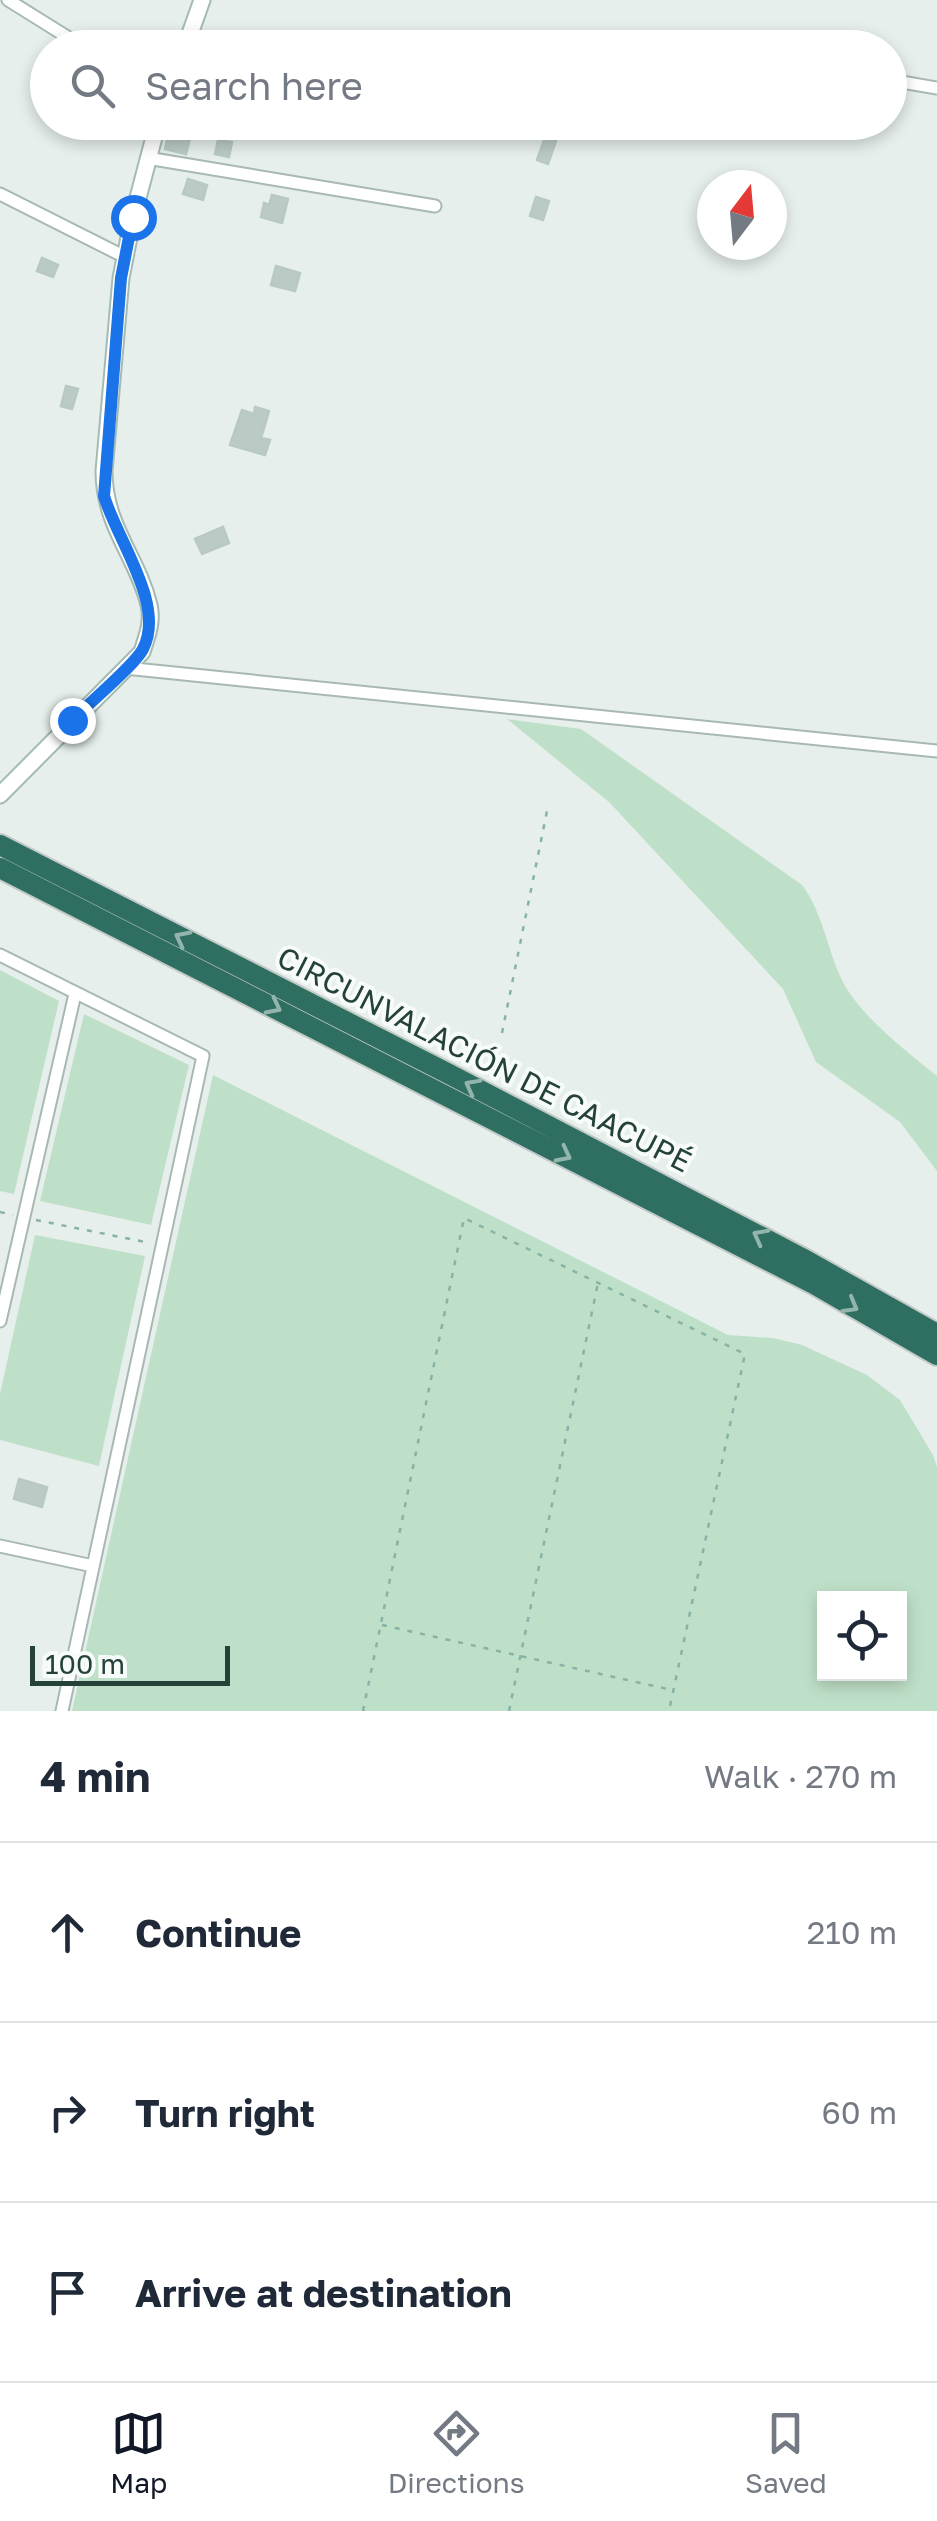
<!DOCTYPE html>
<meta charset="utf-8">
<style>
body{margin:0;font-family:"Golos Text",sans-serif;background:#f6f6f7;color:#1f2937}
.controls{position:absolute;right:30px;bottom:30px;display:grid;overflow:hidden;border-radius:0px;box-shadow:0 5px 15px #0003}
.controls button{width:90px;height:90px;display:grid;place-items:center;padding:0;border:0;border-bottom:2px solid #e0e1e3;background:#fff;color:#1f2937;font:50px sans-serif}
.compass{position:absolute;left:697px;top:170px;width:90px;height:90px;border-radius:50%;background:#fff;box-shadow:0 5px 15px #0003;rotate:16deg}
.scale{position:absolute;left:30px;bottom:25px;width:200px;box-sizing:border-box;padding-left:10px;border:5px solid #24423a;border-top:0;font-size:28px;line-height:35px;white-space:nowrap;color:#24423a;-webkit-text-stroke:8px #f7fbf9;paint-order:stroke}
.stop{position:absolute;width:30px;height:30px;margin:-22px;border:8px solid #1a73e8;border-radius:50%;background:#fff}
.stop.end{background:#1a73e8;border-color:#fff;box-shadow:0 2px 10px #0008}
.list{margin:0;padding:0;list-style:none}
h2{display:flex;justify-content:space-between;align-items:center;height:130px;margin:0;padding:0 40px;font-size:42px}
h2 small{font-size:32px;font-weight:400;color:#747a83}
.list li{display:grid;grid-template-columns:65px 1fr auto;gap:30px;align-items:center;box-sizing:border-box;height:180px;padding:0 40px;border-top:2px solid #e0e1e3}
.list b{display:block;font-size:38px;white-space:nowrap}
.list em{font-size:32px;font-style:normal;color:#747a83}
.icon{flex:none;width:55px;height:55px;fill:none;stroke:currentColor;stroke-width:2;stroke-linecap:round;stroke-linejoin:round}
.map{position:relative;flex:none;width:937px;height:1711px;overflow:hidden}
.search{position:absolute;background:#fff;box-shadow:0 5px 15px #0003;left:30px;right:30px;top:30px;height:110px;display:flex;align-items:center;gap:25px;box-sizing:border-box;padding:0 35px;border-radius:55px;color:#747a83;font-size:38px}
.sheet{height:670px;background:#fff}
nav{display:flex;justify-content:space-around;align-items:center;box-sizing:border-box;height:140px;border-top:2px solid #e0e1e3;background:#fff;font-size:28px;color:#747a83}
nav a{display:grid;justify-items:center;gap:5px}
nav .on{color:#111827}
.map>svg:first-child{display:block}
.green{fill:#bfe0c8;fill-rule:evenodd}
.building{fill:#bbcac4;stroke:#b8c9c2;stroke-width:2.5}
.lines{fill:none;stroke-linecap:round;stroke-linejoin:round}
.street-casing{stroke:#a8b8b2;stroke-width:15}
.secondary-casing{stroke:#a4bbb3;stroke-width:19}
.highway-casing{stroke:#c2cac8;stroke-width:24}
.path{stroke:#86b3a5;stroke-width:2.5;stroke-dasharray:5 8;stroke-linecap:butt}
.street{stroke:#fff;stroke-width:11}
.secondary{stroke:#fff;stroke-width:15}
.highway{stroke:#2f6f62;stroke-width:20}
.oneway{stroke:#93b5ae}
.route{stroke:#1a73e8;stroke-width:12}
.labels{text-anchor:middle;stroke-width:8;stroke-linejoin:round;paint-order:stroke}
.street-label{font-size:30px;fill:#24423a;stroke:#f7fbf9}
</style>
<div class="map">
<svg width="937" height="1711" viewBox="0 0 937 1711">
<rect width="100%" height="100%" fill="#e6efeb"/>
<!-- green -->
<path class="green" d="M507 719 581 729 802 885C823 913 827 949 842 980 859 1015 907 1052 937 1076V1171L900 1122 816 1062 783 989 609 802Z
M0 970 59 1001 14 1194 0 1191Z
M84 1014 189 1065 151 1225 40 1201Z
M213 1075 728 1335 773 1338 802 1345 867 1375 900 1400 933 1455 937 1467V1711H72ZM824 1598H900V1674H824Z
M35 1235 145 1256 99 1466 0 1440V1394Z"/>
<!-- building -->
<path class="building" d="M171 122H194L186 154 165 149Z
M545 137 556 141 548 164 537 160Z
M218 140 232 142 229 157 215 154Z
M188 179 207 185 203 200 183 194Z
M272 195 288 199 282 223 261 217 264 203 269 205Z
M536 197 549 201 543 220 530 216Z
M42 258 58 265 53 277 37 271Z
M276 266 300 273 295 291 271 285Z
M66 386 78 389 72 409 61 406Z
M255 407 269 411 261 438 270 440 265 455 230 445 242 410 254 414Z
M223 527 229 543 202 554 195 539Z
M19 1479 47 1487 42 1507 14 1499Z"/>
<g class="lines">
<!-- street casing -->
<g class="street-casing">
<path id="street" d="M8 0 85 48
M890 80 937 88
M147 158 435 206
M0 194 125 257
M125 668 937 751
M0 955 203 1056 62 1711
M0 1321 75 994
M0 1546 93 1566"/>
</g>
<!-- secondary casing -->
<g class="secondary-casing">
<path id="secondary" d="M185 48 202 0
M0 795 142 652C147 636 153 622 149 605 137 556 104 526 104 471L121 278 133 217 158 122"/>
</g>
<!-- highway casing -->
<g class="highway-casing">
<path id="highway" d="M0 845 449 1074 802 1258 937 1334
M0 868 814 1284 937 1355"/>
</g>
<!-- path -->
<path class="path" d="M502 1033 547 811
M0 1212 13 1215
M36 1220 150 1243
M382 1625 672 1690
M363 1711 464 1218 745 1354 669 1711
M509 1711 598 1283"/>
<!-- street -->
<use href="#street" class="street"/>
<!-- secondary -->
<use href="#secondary" class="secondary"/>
<!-- highway -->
<use href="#highway" class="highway"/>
</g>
<!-- one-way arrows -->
<defs><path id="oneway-chevron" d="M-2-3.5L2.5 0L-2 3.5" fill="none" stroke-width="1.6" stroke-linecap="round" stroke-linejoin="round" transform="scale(2.5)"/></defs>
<g class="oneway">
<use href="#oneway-chevron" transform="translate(182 938) rotate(-153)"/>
<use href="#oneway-chevron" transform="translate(274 1007) rotate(27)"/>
<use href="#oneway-chevron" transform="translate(472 1086) rotate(-152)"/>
<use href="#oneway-chevron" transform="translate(564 1155) rotate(27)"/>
<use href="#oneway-chevron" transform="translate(760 1236) rotate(-152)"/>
<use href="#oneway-chevron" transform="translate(851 1306) rotate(30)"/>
</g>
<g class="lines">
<!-- route -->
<path class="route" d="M72 720C87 705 135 665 143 649 166 605 117 540 104 496L121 278 133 217"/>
</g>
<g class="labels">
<!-- street labels -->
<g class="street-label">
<text transform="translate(484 1060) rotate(27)" y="10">CIRCUNVALACIÓN DE CAACUPÉ</text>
</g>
</g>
</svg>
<div class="controls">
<button><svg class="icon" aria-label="locate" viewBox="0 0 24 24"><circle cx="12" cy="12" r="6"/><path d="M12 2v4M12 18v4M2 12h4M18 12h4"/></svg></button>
</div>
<svg class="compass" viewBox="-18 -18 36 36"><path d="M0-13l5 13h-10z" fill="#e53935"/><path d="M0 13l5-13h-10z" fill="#747a83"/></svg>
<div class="scale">100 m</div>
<div class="stop" style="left:133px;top:217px"></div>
<div class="stop end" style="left:72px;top:720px"></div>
<div class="search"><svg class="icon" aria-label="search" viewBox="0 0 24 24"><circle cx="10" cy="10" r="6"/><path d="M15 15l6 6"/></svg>Search here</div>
</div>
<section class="sheet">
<h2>4 min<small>Walk · 270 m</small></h2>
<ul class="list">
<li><svg class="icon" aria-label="ahead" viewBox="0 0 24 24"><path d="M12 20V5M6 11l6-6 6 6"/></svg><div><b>Continue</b></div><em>210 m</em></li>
<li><svg class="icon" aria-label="right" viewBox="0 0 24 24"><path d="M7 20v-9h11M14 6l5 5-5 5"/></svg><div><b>Turn right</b></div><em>60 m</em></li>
<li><svg class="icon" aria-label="arrive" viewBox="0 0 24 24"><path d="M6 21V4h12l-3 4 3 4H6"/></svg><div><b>Arrive at destination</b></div></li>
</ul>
</section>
<nav>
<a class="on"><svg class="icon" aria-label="map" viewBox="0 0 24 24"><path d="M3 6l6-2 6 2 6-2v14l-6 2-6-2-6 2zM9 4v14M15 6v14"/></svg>Map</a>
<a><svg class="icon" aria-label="directions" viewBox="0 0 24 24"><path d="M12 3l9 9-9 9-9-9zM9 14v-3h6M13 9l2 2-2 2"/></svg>Directions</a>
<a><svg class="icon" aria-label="saved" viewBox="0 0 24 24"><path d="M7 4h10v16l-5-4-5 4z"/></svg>Saved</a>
</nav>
